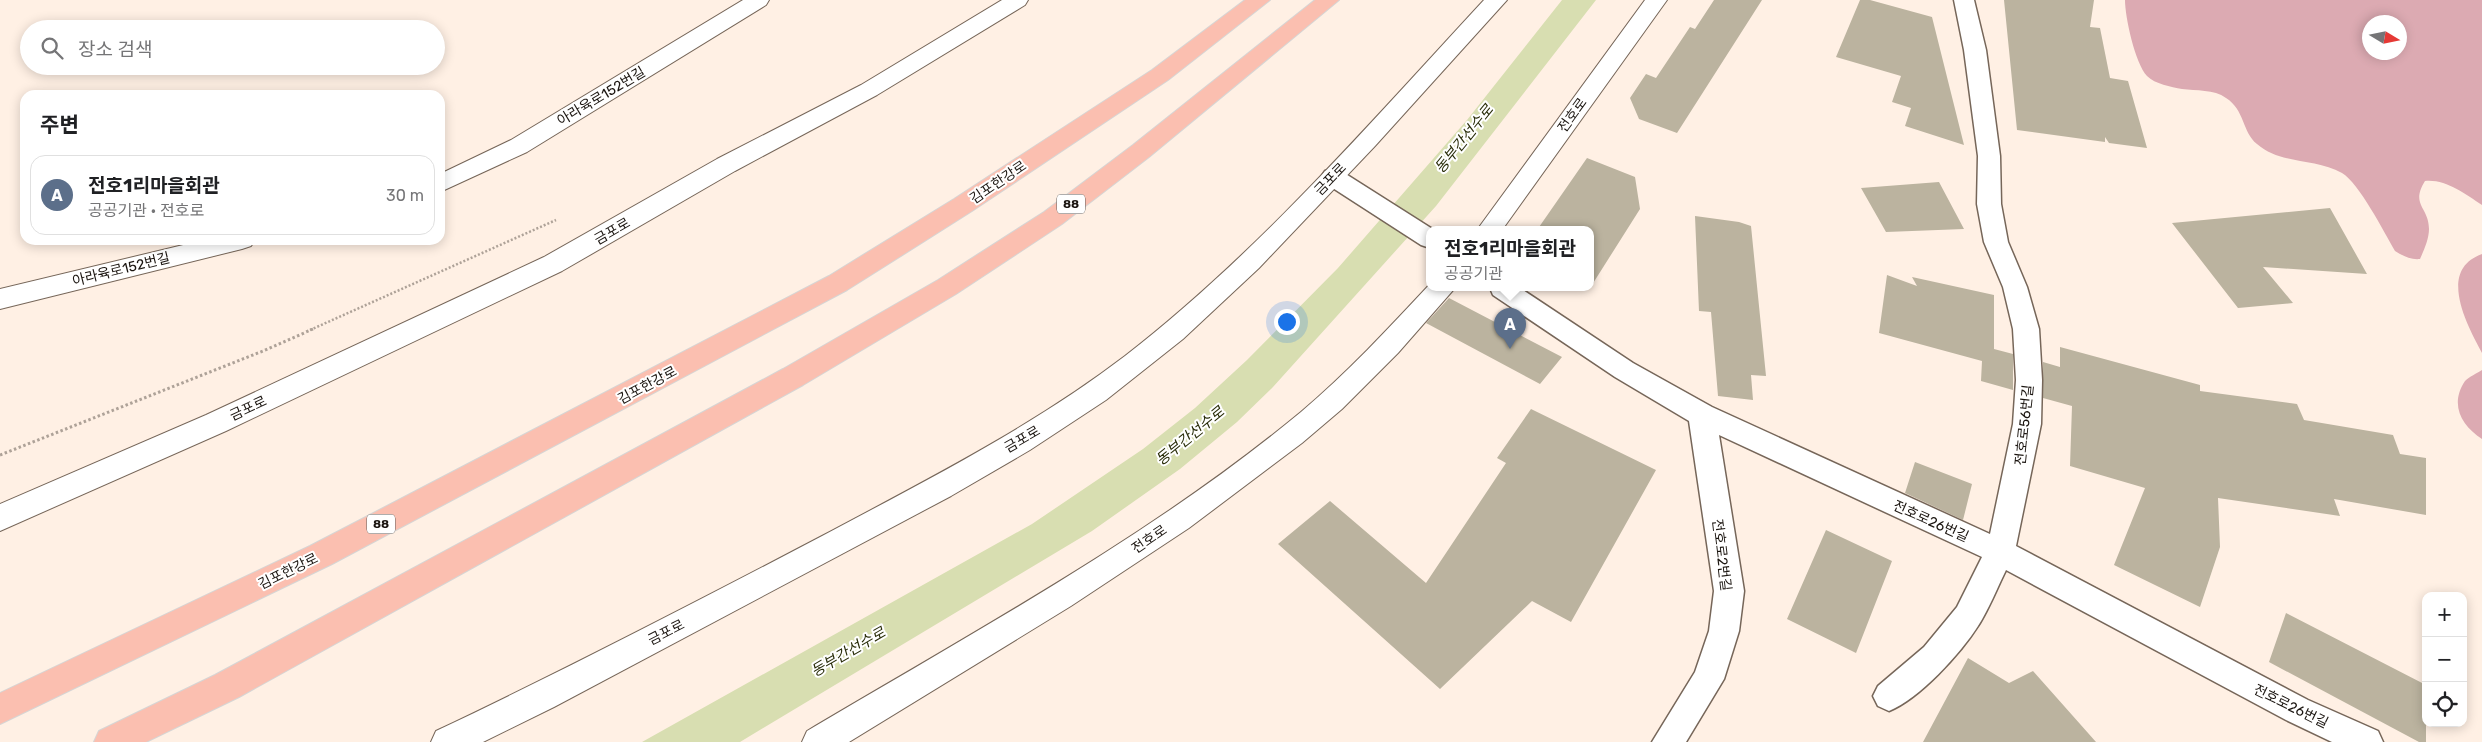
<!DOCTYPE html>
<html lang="ko">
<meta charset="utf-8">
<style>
body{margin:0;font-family:Rubik,"Noto Sans KR",sans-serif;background:#f6f6f6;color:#202124}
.controls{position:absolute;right:15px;bottom:15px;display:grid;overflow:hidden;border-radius:10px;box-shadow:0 2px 12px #0003}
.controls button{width:45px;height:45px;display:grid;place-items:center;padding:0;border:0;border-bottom:1px solid #e0e0e0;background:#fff;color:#202124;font:25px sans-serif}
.compass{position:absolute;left:2362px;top:15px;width:45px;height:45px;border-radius:50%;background:#fff;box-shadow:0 2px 12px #0003;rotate:100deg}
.you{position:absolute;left:1286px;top:321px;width:18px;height:18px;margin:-12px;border:4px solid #fff;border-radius:50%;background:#1a73e8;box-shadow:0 0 0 8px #1a73e833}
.badge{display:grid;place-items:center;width:32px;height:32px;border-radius:50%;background:#0b8043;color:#fff;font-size:16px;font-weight:700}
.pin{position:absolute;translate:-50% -41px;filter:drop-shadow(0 1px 2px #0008)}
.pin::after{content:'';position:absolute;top:26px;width:18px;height:15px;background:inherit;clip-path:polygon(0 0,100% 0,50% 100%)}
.popup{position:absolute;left:1426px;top:226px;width:168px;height:65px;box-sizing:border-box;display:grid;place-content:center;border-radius:10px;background:#fff;filter:drop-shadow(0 1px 4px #0005);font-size:16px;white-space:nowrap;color:#757577}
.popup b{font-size:19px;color:#202124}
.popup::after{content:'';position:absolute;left:50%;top:100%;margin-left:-10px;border:10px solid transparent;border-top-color:#fff}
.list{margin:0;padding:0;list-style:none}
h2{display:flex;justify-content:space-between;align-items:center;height:65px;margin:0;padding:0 20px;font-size:21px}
h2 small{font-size:16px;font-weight:400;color:#757577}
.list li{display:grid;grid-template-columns:32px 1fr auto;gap:15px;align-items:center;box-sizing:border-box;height:80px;margin:0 10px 10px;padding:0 10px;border:1px solid #e0e0e0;border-radius:15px}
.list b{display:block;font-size:19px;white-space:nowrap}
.list p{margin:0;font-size:16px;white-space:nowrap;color:#757577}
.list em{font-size:16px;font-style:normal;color:#757577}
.icon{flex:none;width:28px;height:28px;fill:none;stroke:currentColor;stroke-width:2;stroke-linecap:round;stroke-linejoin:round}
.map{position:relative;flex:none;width:2482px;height:742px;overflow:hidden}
.search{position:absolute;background:#fff;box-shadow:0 2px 12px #0003;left:20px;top:20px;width:425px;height:55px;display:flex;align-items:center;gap:12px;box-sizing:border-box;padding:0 18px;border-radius:28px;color:#757577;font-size:19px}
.panel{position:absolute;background:#fff;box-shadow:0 2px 12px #0003;left:20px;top:90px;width:425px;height:155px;border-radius:15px}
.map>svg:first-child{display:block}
.forest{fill:#dcaab2;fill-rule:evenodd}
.water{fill:#d8deb1}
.building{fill:#bbb39f}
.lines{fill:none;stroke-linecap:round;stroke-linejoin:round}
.service-casing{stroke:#766659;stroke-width:3}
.minor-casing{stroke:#766659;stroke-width:2}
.secondary-casing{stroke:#766659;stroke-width:2}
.trunk-casing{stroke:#d6d5d4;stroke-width:2}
.path-far1{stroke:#aea298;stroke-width:2.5;stroke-dasharray:2 2;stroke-linecap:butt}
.path{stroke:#aea298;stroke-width:3;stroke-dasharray:2.5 2.5;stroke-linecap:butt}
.service{fill:#fff;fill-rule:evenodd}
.minor{fill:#fff;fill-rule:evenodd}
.secondary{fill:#fff;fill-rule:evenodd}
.trunk{fill:#fbbfb0;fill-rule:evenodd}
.labels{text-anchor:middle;stroke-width:4;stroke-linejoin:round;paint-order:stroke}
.shield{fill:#fff;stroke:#5f5b58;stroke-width:1}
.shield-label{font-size:12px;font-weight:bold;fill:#1b1510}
.street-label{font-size:14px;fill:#1b1510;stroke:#fff}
.water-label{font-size:15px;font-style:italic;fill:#282c08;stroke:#fff}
</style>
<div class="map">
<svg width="2482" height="742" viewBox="0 0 2482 742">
<rect width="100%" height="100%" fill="#fff0e4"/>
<!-- forest -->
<path class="forest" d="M2125 0H2482V205C2465 194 2446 179 2425 181 2410 205 2429 207 2429 229 2429 239 2424 250 2420 259 2411 260 2403 256 2395 251 2384 232 2359 183 2342 173 2315 158 2281 165 2257 144 2242 132 2245 110 2226 98 2214 89 2196 91 2182 89 2171 87 2155 84 2147 76 2135 63 2125 17 2125 0ZM2370 22H2400V52H2370Z
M2482 254V353C2467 325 2437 270 2482 254Z
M2482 370V439C2462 426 2449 405 2465 381 2469 377 2477 373 2482 370Z"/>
<!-- water -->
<path class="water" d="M1562 0H1596L1436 206 1273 387 1237 422 1180 469 1092 531 740 742H642L1032 524 1143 449 1195 408 1247 360 1338 268 1467 120Z"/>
<!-- building -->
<path class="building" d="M1714 0H1762L1677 133 1639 119 1630 98 1646 74 1656 78 1690 27 1695 29Z
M1860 0H1870L1932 17 1964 145 1905 126 1911 108 1892 102 1901 76 1836 57Z
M2004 0H2094L2090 27 2100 28 2110 78 2128 81 2147 148 2109 143 2105 137V142L2017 130Z
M1587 158 1635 177 1640 209 1590 288V230H1537Z
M1939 182 1964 229 1886 232 1861 188Z
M2330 208 2367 274 2263 267 2293 303 2238 308 2172 223Z
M1695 216 1739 222 1751 226 1766 376 1751 375 1753 400 1718 396 1711 312 1699 311Z
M1887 275 1917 286 1912 277 1994 295V349L2013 354V390L1981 381 1982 361 1879 333Z
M1449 298 1562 357 1540 384 1426 323Z
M2060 347 2200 385V391L2297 404 2304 420 2393 435 2400 454 2426 458V515L2334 499 2340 516 2218 498 2220 547 2200 607 2114 565 2145 488 2070 466 2072 406 2043 398V362L2060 367Z
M1531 409 1656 470 1571 622 1532 601 1440 689 1278 544 1330 501 1426 583 1506 463 1497 458Z
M1915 462 1972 484 1963 520 1905 493Z
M1826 530 1892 561 1856 653 1787 619Z
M2286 613 2426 685V742H2419L2269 662Z
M1968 658 2009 683 2033 671 2096 742H1923Z"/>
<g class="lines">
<!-- service casing -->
<g class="service-casing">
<path id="service" d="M1954 0H1974L1986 50 2000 156 2001 204 2008 242 2027 287 2039 329 2042 380 2041 424 2016 546 2308 700 2378 731 2383 742H2332L2286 720 2006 570C1997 588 1989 609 1978 626 1961 653 1919 699 1889 711L1878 706 1873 696 1878 686 1924 647 1957 607 1982 557 1719 435 1744 591 1739 631 1724 679 1686 742H1652L1695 672 1709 631 1714 591 1689 421 1615 377 1493 295 1490 288H1520L1633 363 1712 407 1990 534 2013 424 2016 380 2013 329 2003 287 1984 242 1977 204 1978 156 1964 50Z
M1333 169 1341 171 1434 230H1430V248L1421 245 1325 183 1321 177 1325 171Z"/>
</g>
<!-- minor casing -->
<g class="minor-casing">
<path id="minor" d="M743 0H769L766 5 527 152 440 192V174L511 140Z
M1484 0H1507L1375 146 1259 268 1183 339 1106 400 1030 450 951 496 554 707 483 742H431L436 731C567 669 696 602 824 535 927 480 1032 427 1125 356 1258 253 1370 123 1484 0Z
M1645 0H1667L1502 230H1477Z
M204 240H255L251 246 242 249 0 309V289Z
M1430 284V288H1455L1398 353 1342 409 1302 443 1189 528 1071 606 849 742H802L807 731C975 631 1150 537 1301 412 1347 373 1389 328 1430 284Z"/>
</g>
<!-- secondary casing -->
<g class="secondary-casing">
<path id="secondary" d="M1002 0H1028L1025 5 877 95 735 171 562 271 226 431 0 531V504L206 415 544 257 717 159 861 85Z"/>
</g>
<!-- trunk casing -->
<g class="trunk-casing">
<path id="trunk" d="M1245 0H1270L1168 80 972 211 847 290 332 564 0 724V693L310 546 829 276 954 199 1152 70Z
M1315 0H1339L1149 157 1062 224 956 294 803 385 239 697 146 742H94L99 731 215 675 783 369 938 280 1044 212 1133 145Z"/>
</g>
<!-- path-far1 -->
<path class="path-far1" d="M310 330 556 220"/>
<!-- path -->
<path class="path" d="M0 455 263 351 313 329"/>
<!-- service -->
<use href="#service" class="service"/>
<!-- minor -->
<use href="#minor" class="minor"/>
<!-- secondary -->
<use href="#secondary" class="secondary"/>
<!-- trunk -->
<use href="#trunk" class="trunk"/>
</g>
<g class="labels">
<!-- shield labels -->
<g class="shield">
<rect x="1057" y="194.5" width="28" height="19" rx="4"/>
<rect x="367" y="514.5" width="28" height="19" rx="4"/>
</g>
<g class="shield-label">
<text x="1071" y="208">88</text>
<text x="381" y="528">88</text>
</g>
<!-- street labels -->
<g class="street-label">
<text transform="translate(601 96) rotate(-31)" y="5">아라육로152번길</text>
<text transform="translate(1572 115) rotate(-54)" y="5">전호로</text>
<text transform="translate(1330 179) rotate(-46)" y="5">금포로</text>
<text transform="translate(998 182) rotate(-34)" y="5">김포한강로</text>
<text transform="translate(612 231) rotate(-30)" y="5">금포로</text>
<text transform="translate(121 269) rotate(-14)" y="5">아라육로152번길</text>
<text transform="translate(647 385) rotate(-28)" y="5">김포한강로</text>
<text transform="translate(248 408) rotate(-25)" y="5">금포로</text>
<text transform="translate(2024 425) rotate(-84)" y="5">전호로56번길</text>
<text transform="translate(1022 439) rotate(-30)" y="5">금포로</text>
<text transform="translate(1931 521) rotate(24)" y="5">전호로26번길</text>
<text transform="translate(1149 539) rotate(-34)" y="5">전호로</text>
<text transform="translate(1722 555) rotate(83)" y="5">전호로2번길</text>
<text transform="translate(288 571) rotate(-26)" y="5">김포한강로</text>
<text transform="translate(666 632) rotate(-27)" y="5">금포로</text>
<text transform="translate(2291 706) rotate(26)" y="5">전호로26번길</text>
</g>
<!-- water labels -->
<g class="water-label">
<text transform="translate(1464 139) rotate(-51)" y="5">동부간선수로</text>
<text transform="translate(1190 436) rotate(-39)" y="5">동부간선수로</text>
<text transform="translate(848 652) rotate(-30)" y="5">동부간선수로</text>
</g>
</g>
</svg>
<div class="controls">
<button>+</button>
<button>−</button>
<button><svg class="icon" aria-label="locate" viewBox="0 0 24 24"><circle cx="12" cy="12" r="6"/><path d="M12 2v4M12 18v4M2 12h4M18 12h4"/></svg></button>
</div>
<svg class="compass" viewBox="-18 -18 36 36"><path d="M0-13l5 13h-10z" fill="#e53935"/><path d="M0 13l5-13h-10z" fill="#757577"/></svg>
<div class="you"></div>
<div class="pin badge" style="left:1510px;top:349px;background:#5c6f8a">A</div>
<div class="popup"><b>전호1리마을회관</b>공공기관</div>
<div class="search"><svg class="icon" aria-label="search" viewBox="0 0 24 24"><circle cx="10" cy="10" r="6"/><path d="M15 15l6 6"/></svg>장소 검색</div>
<section class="panel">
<h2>주변<small></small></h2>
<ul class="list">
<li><span class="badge" style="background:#5c6f8a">A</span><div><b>전호1리마을회관</b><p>공공기관 · 전호로</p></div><em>30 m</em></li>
</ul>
</section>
</div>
